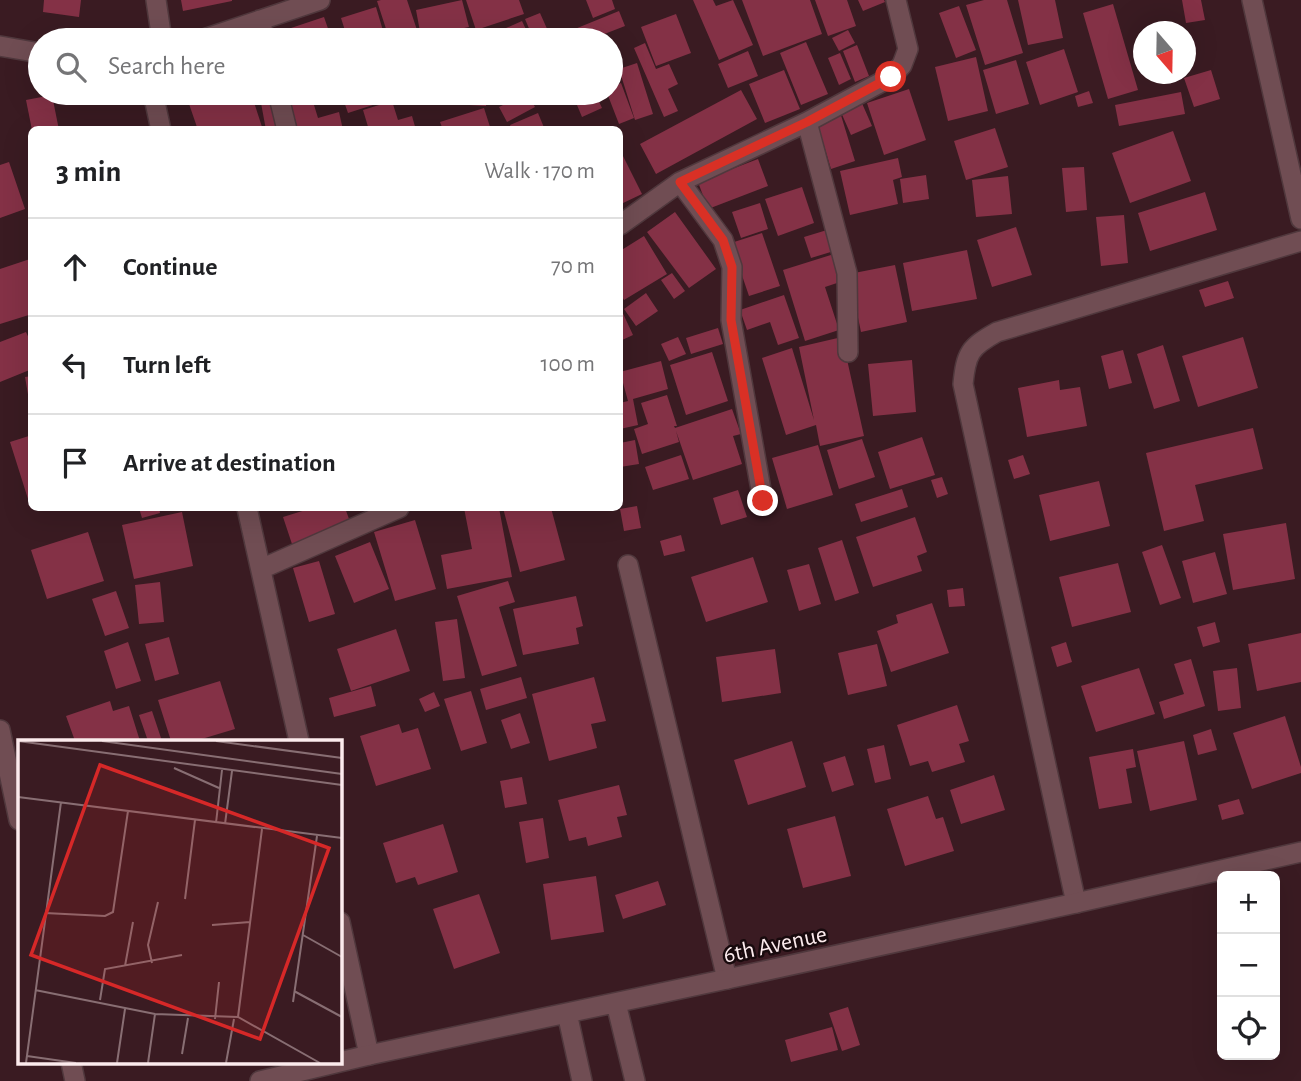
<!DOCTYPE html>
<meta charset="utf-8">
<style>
body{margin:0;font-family:"Alegreya Sans",sans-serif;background:#f6f6f6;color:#202124}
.controls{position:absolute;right:21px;bottom:21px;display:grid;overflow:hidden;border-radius:10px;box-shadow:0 7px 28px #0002}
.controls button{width:63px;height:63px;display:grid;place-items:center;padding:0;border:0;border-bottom:2px solid #e0e0e0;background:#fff;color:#202124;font:35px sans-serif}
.compass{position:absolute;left:1133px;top:21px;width:63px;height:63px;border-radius:50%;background:#fff;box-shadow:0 7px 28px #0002;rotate:160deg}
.stop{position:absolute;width:21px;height:21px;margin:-16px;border:5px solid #d93025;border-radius:50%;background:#fff}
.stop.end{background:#d93025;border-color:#fff;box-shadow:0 2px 7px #0008}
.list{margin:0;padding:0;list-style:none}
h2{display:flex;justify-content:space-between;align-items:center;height:91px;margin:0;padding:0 28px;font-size:30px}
h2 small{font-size:23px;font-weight:400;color:#757577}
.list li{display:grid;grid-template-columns:46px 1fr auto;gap:21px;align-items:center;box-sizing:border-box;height:98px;padding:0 28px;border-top:2px solid #e0e0e0}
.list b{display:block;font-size:26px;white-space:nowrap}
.list em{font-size:23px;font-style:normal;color:#757577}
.icon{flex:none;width:38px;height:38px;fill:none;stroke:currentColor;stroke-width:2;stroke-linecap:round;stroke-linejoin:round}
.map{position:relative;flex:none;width:1301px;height:1081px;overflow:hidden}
.search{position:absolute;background:#fff;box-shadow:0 7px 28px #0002;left:28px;top:28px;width:595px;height:77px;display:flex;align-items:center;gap:18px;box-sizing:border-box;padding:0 24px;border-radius:38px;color:#757577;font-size:26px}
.panel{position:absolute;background:#fff;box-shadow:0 7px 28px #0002;left:28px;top:126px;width:595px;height:385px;border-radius:10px}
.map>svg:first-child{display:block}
.building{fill:#843146}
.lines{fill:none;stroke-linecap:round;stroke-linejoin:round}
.minor-casing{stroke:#50383d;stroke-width:22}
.tertiary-casing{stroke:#50383d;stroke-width:22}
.minor{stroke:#704d53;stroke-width:19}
.tertiary{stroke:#704d53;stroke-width:19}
.route{stroke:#d93025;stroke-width:9}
.labels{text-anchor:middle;stroke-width:5;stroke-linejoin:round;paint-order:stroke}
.street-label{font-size:24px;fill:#fcebed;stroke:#180a0d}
.inset-road{fill:none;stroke:#886e73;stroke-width:2}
.view{fill:#d62828;fill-opacity:0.15;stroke:#d62828;stroke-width:3.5}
.inset-edge{fill:none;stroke:#fcebed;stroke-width:3.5}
</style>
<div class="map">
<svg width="1301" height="1081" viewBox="0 0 1301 1081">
<rect width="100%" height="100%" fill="#3a1b22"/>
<!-- building -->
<path class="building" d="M44 0H81L79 17 43 12Z
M181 0H232V1L183 11Z
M381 0H407L420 39 372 40 388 35 377 1Z
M462 0 469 27 421 37 416 10Z
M466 0H519L524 14 476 30Z
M586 0H612L615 9 593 18Z
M693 0H713L716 6 733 0 753 45 719 60Z
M742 0H810L822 34 763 56Z
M815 0H847L856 26 828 36Z
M858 0H884L885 2 863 11Z
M984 0H1007L1023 53 985 65 966 5Z
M1018 0H1055L1063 38 1028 45Z
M1182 0H1201L1205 20 1186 23Z
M1113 4 1138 90 1108 99 1083 13Z
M959 6 976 50 956 58 939 13Z
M376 7 384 34 365 40H348L341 18Z
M619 11 625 26 589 40H568L565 33Z
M540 13 548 31 533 38 525 19Z
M676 14 691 53 656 66 641 27Z
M324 17 332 40H275L273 34Z
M522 21 531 40H512L506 28Z
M848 30 855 43 839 51 832 38Z
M254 32 257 40H231Z
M471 32 472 40H433V39Z
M806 42 828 94 801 105 780 53Z
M645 43 656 69 669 64 678 84 668 89 678 111 664 117 634 48Z
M857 45 869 76 855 82 843 51Z
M1064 49 1078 92 1040 105 1026 62Z
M748 51 758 76 728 88 718 64Z
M611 53 617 64 611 68Z
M840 53 851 79 839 85 828 58Z
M976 57 988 111 948 121 935 67Z
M1016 60 1029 104 996 114 983 70Z
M637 63 653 114 635 120 619 69Z
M784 70 800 109 765 123 749 84Z
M1211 70 1220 99 1194 107 1184 78Z
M621 83 634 118 619 124 607 93H611V87Z
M909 89 926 140 884 155 867 103Z
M741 90 757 119 656 174 640 144Z
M1089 91 1093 103 1078 107 1075 96Z
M1181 92 1185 114 1119 126 1115 105Z
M213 93H251L263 130H198L188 101Z
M288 93H339L340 98 314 105 318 118 339 112 343 130H298Z
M341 93H373L376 104 348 113Z
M527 93 535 107 507 122 499 107Z
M534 93H565L540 105Z
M572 93H595L602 108 582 117Z
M470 94 487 95 486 106 469 105Z
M52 95 59 130H32L26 100Z
M276 100 281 130H266L261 103Z
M392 101 398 120 412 116 416 130H369L363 110Z
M861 101 872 126 851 135 840 110Z
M484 108 491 130H443L440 122Z
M840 112 855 161 831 169 816 119Z
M538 113 545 130H512L510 125Z
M995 128 1008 167 966 180 954 141Z
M1173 131 1191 181 1130 203 1112 153Z
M620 150 642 194 621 204 620 201Z
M898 158 902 177 893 180 898 204 850 215 840 171Z
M758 159 768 186 708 209 698 182Z
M9 162 25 209 0 218V165Z
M1084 167 1087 210 1066 212 1062 168Z
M926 175 929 199 903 203 900 179Z
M1008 176 1012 214 976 217 972 180Z
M802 187 814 223 778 236 765 199Z
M1205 192 1217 230 1150 251 1138 213Z
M760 203 768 229 741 238 732 212Z
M675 212 716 269 689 288 647 232Z
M1124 215 1128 263 1101 266 1096 217Z
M1016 227 1032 275 992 287 977 240Z
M827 230 834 251 811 258 804 237Z
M762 233 780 286 749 296 731 243Z
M644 236 667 274 624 300 620 293V251Z
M967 250 977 299 912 311 903 263Z
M834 254 843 281 825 287 839 330 805 341 783 270Z
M30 259 32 314 0 324V269Z
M895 265 907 322 861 332 849 274Z
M672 273 685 291 674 299 661 280Z
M1228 281 1234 298 1205 307 1199 290Z
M646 293 658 311 636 326 624 309Z
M784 295 799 338 778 345 770 322 747 330 740 310Z
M620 307 633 335 620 341Z
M718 328 723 344 691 354 686 338Z
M26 332 32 345V369L0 382V342Z
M678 337 686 354 669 361 661 344Z
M842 337 864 436 820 446 816 425 786 435 762 358 792 348 814 420 799 347Z
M1243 337 1258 388 1198 407 1182 356Z
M1163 345 1180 401 1154 409 1137 354Z
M1123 350 1132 383 1109 389 1101 356Z
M712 352 728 401 686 415 670 365Z
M912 360 916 412 873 416 868 364Z
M661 361 668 389 633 399 638 425 620 429V403L628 401 620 372Z
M32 376V406H30L25 377Z
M1059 380 1060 390 1080 387 1087 426 1027 437 1018 388Z
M667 395 677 426H674L675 428 732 409 741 434 733 436 742 464 693 480 676 431 679 442 642 454 634 429 648 424 641 403Z
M1253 428 1263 469 1195 485 1204 521 1164 531 1146 453Z
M32 435V497L28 499 10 442Z
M922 437 935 475 890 489 878 452Z
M862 439 875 477 839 489 827 450Z
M635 440 639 464 620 467V443Z
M818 445 833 495 787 509 772 458Z
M681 455 689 479 653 490 645 467Z
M1023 455 1030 474 1014 479 1008 460Z
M942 477 948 494 937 498 931 480Z
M1099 481 1110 526 1050 541 1039 495Z
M902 489 908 507 861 522 855 504Z
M738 490 747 517 721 525 713 498Z
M637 506 641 528 624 531 620 509Z
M139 508H159L160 513 142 518Z
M312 508H345L352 527 293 547 283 517Z
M464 508H499L512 577 447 589 441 555 472 549Z
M503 508H551L565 560 520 572Z
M182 512 193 566 134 579 122 525Z
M915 517 927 552 917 556 922 571 873 587 856 537Z
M415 520 436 589 395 601 374 532Z
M1286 523 1295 579 1233 590 1223 534Z
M88 532 104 581 47 599 31 550Z
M681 535 685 551 664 556 660 541Z
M842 540 859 593 835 601 818 548Z
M370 542 389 589 354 603 335 556Z
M1162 545 1181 598 1160 605 1142 552Z
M1215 552 1227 594 1193 603 1182 561Z
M753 557 768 602 706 622 691 577Z
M319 561 335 614 309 622 293 568Z
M1118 563 1131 612 1072 627 1059 577Z
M809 564 821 604 799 611 787 570Z
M508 581 515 602 499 607 517 666 482 676 457 596Z
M160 582 164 622 139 624 135 585Z
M963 588 965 606 949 607 947 590Z
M116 591 129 628 105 636 92 599Z
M576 596 583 626 576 628 579 644 523 655 513 609Z
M932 603 949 653 891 672 877 631 898 623 896 615Z
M457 619 465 678 443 681 435 622Z
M1215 622 1220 642 1203 647 1197 627Z
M396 629 410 671 351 691 337 649Z
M1301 633V682L1257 691 1248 644Z
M169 637 179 674 155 681 145 644Z
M128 642 141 681 116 689 104 651Z
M1066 642 1072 662 1057 667 1051 647Z
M877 644 887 686 848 695 838 653Z
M775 649 781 693 722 702 716 657Z
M1191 659 1205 706 1164 719 1159 702 1184 694 1174 664Z
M1139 668 1155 714 1096 732 1081 686Z
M1237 668 1241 708 1218 711 1213 671Z
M521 677 527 698 486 710 480 689Z
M594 677 606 721 591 724 597 748 549 761 532 694Z
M220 681 235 729 195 741H171L158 700Z
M371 686 376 706 334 717 329 698Z
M471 691 487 743 461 751 444 699Z
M434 692 440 706 425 712 419 699Z
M110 701 113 711 129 706 140 741H75L66 716Z
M957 705 969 741 959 744 965 762 932 772 928 761 910 766 897 725Z
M152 711 162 741H148L139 715Z
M520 713 530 743 511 749 501 720Z
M1285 716 1301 767V773L1252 789 1233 733Z
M399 724 402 733 418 728 431 769 376 786 360 736Z
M1211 729 1217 750 1198 755 1193 735Z
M792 741 806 787 748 805 734 760Z
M1184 741 1197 800 1150 811 1137 751Z
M884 745 891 779 875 783 867 749Z
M1133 749 1136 767 1126 769 1132 803 1099 809 1089 757Z
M845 756 854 785 832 792 823 763Z
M994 775 1005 810 961 824 950 790Z
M522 777 527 804 505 808 500 781Z
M619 785 627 815 617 817 622 837 588 846 586 837 569 841 558 800Z
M928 796 936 819 943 817 954 851 905 866 887 809Z
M1239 799 1244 814 1222 820 1218 805Z
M835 816 851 876 803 888 787 829Z
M543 818 549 858 526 863 519 822Z
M443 824 458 872 418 885 415 877 396 883 383 843Z
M596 876 604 932 551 940 543 884Z
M658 881 666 905 623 919 615 895Z
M479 894 500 953 454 969 433 909Z
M848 1007 860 1045 842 1051 829 1013Z
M832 1027 838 1050 791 1062 785 1040Z"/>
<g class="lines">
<!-- minor casing -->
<g class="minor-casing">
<path id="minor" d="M156 0 162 40
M1252 0 1301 219
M260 20 265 40
M201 40 320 0
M0 46 40 53
M153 93 161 130
M278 93 287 130
M807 122 847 273 848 352
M680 182 723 240 732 267 731 320 763 501
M620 225 680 182 807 122 891 77 902 65 908 49 896 0
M247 508 299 741
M628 565 727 979
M261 569 399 508
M0 730 19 820
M1076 903 963 384C966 353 970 347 997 332L1301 241
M340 922 369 1055
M71 1062 75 1081"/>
</g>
<!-- tertiary casing -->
<g class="tertiary-casing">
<path id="tertiary" d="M616 1003 635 1081
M567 1013 582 1081
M260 1081 369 1055 727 979 1076 903 1301 852"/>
</g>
<!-- minor -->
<use href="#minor" class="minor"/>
<!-- tertiary -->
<use href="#tertiary" class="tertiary"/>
</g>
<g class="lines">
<!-- route -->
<path class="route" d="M763 501 731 320 732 267 723 240 680 182 807 122 891 77"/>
</g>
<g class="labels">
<!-- street labels -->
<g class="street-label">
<text transform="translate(775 944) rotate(-12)" y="8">6th Avenue</text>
</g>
</g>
<!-- overview -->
<g transform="translate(18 740)">
<rect width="324" height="324" fill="#3a1b22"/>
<path class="inset-road" d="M0 1 324 45M84 1 324 34M198 1 324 18M156 28 201 48M0 57 324 98M198 83 204 30M207 84 214 31M167 159 177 80M27 173 87 176 95 172 110 71M194 185 232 182M285 195 324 217M134 223 130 205 140 162M107 226 115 182M17 250 137 274 220 277 302 323M276 251 324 277M82 260 87 229 164 215M275 262 299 96M220 277 244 89M197 279 201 242M164 314 170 278M9 316 58 323M8 323 43 62M99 323 107 269M130 323 137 274M208 323 216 279"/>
<path class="view" d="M82 25 311 108 242 299 13 215Z"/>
<rect width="324" height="324" class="inset-edge"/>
</g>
</svg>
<div class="controls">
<button>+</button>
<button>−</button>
<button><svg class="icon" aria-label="locate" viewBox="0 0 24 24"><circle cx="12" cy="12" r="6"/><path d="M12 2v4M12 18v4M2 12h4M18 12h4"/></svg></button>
</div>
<svg class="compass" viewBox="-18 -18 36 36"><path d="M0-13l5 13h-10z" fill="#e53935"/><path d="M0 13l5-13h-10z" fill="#757577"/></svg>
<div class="stop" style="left:891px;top:77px"></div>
<div class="stop end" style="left:763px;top:501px"></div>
<div class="search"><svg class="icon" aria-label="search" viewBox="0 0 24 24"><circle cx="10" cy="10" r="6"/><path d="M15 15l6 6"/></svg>Search here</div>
<section class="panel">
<h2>3 min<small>Walk · 170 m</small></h2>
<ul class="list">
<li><svg class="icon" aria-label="ahead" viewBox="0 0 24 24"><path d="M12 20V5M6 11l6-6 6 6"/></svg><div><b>Continue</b></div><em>70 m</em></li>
<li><svg class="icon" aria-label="left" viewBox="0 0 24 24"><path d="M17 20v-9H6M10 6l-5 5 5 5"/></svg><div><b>Turn left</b></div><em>100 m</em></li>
<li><svg class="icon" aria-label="arrive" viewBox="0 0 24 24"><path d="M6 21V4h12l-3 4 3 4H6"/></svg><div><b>Arrive at destination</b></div></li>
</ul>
</section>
</div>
